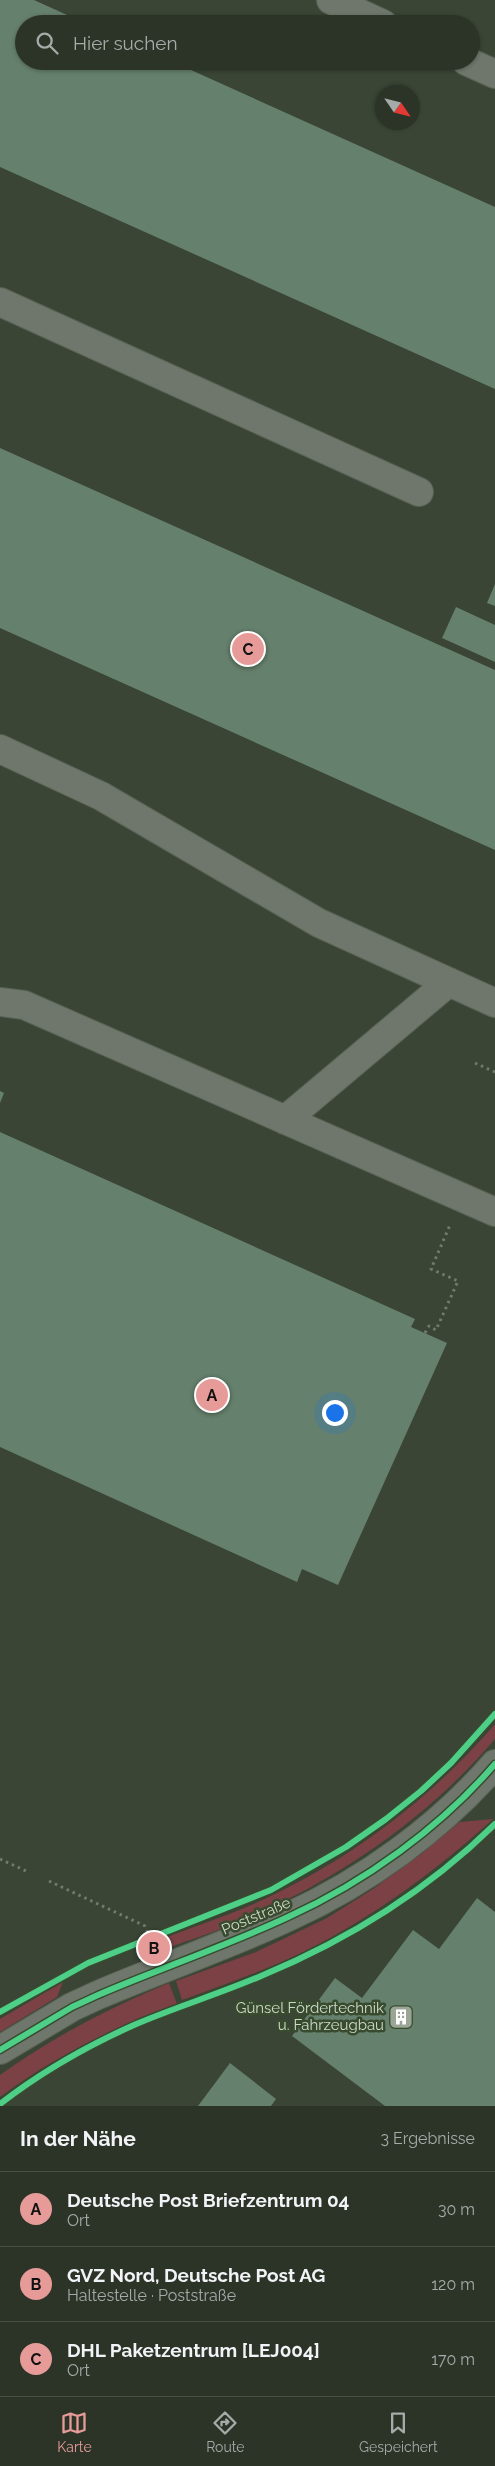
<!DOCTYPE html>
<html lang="de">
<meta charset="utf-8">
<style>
body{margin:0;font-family:Raleway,sans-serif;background:#383f34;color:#f1f3f6}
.compass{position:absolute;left:375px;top:85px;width:45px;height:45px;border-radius:50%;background:#2c3428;box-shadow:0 1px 4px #0004;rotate:125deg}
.you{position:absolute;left:334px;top:1412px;width:18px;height:18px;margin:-12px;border:4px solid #fff;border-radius:50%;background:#1a73e8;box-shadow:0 0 0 8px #1a73e833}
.badge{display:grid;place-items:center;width:32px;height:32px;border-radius:50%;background:#e69b98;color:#111;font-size:16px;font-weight:700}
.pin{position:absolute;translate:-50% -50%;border:2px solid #fff;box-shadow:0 1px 5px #0006}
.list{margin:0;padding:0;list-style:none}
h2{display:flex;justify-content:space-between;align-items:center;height:65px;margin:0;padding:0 20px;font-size:21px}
h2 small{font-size:16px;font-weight:400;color:#a6aaa8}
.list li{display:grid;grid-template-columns:32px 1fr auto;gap:15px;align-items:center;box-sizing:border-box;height:75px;padding:0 20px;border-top:1px solid #484f45}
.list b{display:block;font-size:19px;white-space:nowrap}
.list p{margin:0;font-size:16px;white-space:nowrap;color:#a6aaa8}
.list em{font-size:16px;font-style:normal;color:#a6aaa8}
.icon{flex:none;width:28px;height:28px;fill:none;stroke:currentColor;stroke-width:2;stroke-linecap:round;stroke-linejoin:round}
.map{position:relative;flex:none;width:495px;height:2106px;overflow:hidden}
.search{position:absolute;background:#2c3428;box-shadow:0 1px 4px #0004;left:15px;right:15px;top:15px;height:55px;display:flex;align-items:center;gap:12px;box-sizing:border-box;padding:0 18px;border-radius:28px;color:#a6aaa8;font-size:19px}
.sheet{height:290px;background:#2c3428}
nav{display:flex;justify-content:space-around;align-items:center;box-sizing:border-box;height:70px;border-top:1px solid #484f45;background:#2c3428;font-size:14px;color:#a6aaa8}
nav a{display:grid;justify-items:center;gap:2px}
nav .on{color:#e69b98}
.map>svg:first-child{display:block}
.green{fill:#7c4145}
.building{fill:#65806c}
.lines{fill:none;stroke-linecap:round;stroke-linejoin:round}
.minor-casing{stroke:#596255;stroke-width:30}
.path{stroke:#727a6f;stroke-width:3;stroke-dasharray:2.5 4;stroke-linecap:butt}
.minor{stroke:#6f766b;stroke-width:28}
.cycleway-casing{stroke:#384b2f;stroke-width:9}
.cycleway{stroke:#4dcf88;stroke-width:6}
.labels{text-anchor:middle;stroke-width:5;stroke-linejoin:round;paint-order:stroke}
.street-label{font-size:15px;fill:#ced9c8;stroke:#384b2f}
.poi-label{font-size:15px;fill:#ced9c8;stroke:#384b2f;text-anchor:end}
</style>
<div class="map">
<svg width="495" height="2106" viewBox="0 0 495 2106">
<rect width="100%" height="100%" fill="#3a4535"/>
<!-- green -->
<path class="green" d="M495 1724V1739C427 1819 335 1882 238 1922 213 1933 186 1941 160 1951L156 1941C195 1926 237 1913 275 1894 359 1853 435 1794 495 1724Z
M493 1819C436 1871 372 1918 303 1952 264 1971 223 1985 182 2000L176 1981 256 1952 327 1918 373 1889 420 1855 460 1822Z
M63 1982 57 1997 0 2032V2019Z
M169 1983 177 2004C115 2027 53 2057 0 2097V2075C53 2037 109 2008 169 1983Z"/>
<!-- building -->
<path class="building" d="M0 0H34L87 24H24V61H171L495 207V389L0 167Z
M0 448 495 670V850L0 628Z
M495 584V606L487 603Z
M456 607 495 625V662L442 638Z
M0 1091 4 1093 0 1103Z
M0 1132 415 1319 411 1327 447 1343 338 1585 302 1569 297 1582 0 1447Z
M477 1898 495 1912V2106H385L292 2036 335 1978 362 1998 413 1930 439 1949Z
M230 2063 276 2099 271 2106H198Z"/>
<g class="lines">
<!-- minor casing -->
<g class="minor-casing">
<path id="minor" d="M331 0 383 24
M466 61 495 74
M0 302 419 492
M0 749 101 796 319 923 495 1003
M0 1002 24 1005 495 1212
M285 1120 449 982
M0 2050 72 2007 98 1995C161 1968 226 1946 288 1917 365 1882 440 1828 495 1764"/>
</g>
<!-- path -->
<path class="path" d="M475 1063 495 1072
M425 1333 429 1326 436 1330 458 1281 431 1269 450 1225
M0 1859 26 1871
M49 1881 145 1926 151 1941"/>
<!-- minor -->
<use href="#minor" class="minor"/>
<!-- cycleway casing -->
<g class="cycleway-casing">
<path id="cycleway" d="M0 2012 88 1963 271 1890 346 1847 386 1819 421 1791 451 1763 495 1714
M0 2050 72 2007 98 1995C161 1968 226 1946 288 1917 365 1882 440 1828 495 1764
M0 2104C40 2073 87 2046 134 2025 176 2007 219 1994 261 1976 348 1940 428 1890 495 1824"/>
</g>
<!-- cycleway -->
<use href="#cycleway" class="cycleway"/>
</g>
<!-- icons -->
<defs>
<g id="building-square" transform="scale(1.25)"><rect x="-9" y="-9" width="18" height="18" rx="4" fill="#9aa595" stroke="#384b2f"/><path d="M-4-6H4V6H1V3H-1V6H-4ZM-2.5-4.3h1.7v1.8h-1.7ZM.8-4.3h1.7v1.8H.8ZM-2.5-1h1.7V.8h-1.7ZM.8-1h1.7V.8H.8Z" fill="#fff"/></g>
</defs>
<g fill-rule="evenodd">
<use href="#building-square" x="401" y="2017"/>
</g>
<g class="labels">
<!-- street labels -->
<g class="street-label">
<text transform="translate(256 1916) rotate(-23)" y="5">Poststraße</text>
</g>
<!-- poi labels -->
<g class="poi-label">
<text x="384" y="2013">Günsel Fördertechnik<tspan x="384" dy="17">u. Fahrzeugbau</tspan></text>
</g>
</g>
</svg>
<svg class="compass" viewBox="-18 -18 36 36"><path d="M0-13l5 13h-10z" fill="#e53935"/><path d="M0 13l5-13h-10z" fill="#a6aaa8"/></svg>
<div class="you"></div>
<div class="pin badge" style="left:212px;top:1395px">A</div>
<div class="pin badge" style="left:154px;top:1948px">B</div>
<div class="pin badge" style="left:248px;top:649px">C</div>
<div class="search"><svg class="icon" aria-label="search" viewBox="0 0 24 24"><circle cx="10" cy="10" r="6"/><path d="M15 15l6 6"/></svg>Hier suchen</div>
</div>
<section class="sheet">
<h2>In der Nähe<small>3 Ergebnisse</small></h2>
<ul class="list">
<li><span class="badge">A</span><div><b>Deutsche Post Briefzentrum 04</b><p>Ort</p></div><em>30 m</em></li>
<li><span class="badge">B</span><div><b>GVZ Nord, Deutsche Post AG</b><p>Haltestelle · Poststraße</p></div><em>120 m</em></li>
<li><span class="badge">C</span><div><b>DHL Paketzentrum [LEJ004]</b><p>Ort</p></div><em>170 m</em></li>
</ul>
</section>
<nav>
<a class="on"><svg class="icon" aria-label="map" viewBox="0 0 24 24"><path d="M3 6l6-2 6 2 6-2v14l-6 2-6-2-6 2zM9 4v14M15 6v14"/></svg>Karte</a>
<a><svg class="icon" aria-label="directions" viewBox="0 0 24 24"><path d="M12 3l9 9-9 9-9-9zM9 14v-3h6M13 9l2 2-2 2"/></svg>Route</a>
<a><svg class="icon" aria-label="saved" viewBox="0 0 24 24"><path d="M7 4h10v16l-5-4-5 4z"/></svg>Gespeichert</a>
</nav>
